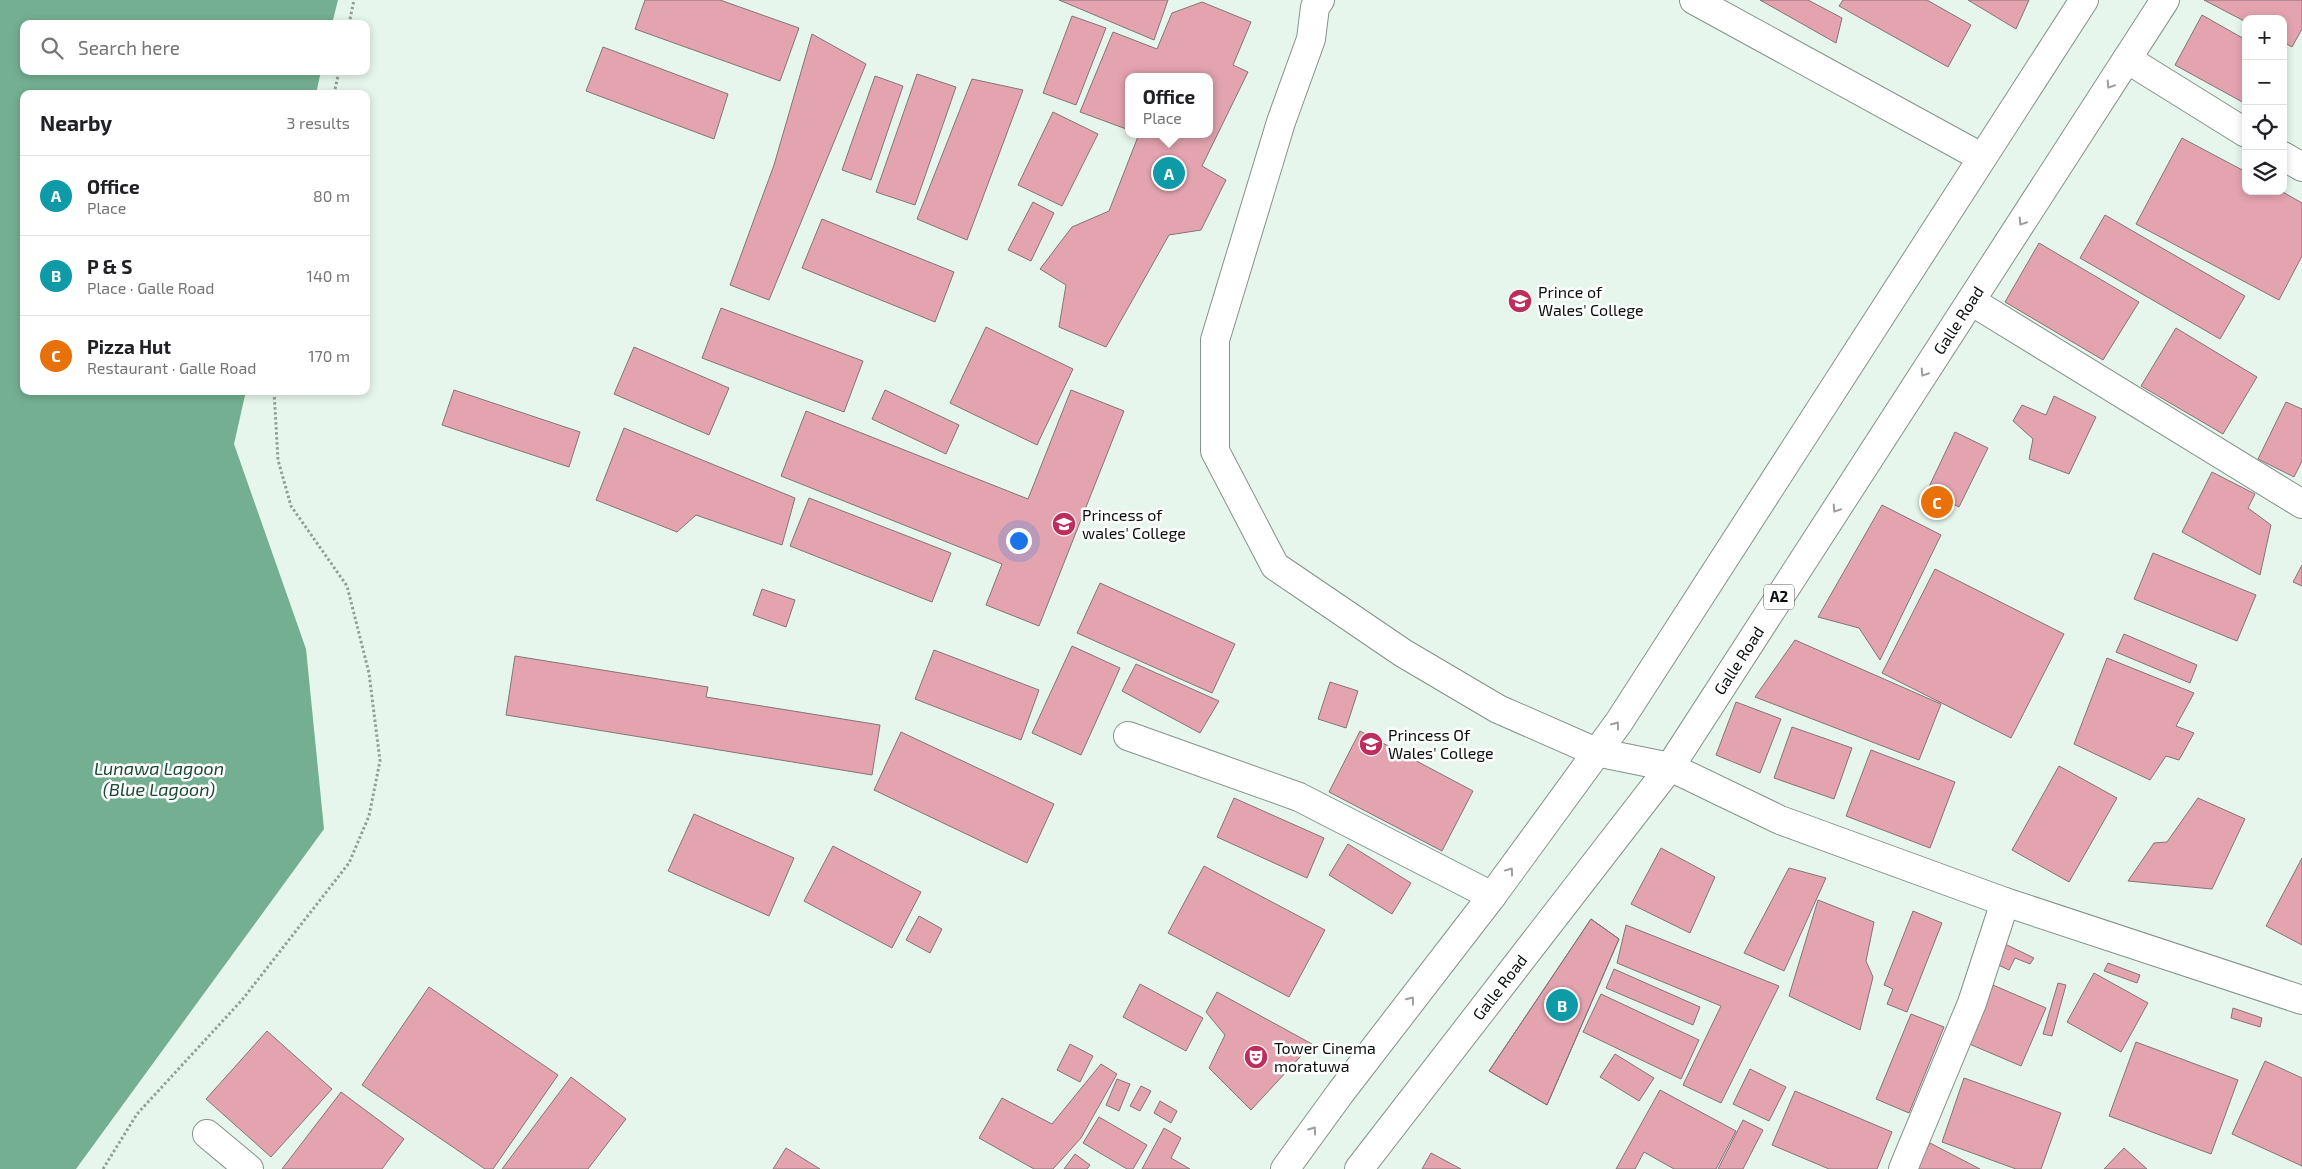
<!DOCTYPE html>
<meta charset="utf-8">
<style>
body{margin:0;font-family:"Exo 2",sans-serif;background:#f6f6f6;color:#202124}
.controls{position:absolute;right:15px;top:15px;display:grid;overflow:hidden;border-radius:10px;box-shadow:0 2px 8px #0003}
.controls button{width:45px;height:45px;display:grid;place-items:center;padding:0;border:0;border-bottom:1px solid #e0e0e0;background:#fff;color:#202124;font:25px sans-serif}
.you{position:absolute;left:1018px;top:540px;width:18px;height:18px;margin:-12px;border:4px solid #fff;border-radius:50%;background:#1a73e8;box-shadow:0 0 0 8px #1a73e833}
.badge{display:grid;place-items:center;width:32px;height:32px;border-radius:50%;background:#bd2e5d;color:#fff;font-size:16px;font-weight:700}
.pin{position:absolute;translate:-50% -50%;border:2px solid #fff;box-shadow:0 1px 5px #0006}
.popup{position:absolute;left:1125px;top:73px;width:88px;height:65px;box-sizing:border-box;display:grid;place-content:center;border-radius:10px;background:#fff;filter:drop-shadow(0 1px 4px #0005);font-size:16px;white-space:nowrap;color:#757577}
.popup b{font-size:19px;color:#202124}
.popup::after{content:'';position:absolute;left:50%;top:100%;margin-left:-10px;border:10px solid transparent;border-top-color:#fff}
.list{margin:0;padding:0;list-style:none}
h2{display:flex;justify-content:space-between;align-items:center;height:65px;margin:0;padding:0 20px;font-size:21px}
h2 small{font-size:16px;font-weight:400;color:#757577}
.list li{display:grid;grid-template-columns:32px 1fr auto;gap:15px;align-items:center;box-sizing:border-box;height:80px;padding:0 20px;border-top:1px solid #e0e0e0}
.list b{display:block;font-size:19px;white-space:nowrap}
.list p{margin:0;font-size:16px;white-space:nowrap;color:#757577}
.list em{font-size:16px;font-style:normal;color:#757577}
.icon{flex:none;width:28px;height:28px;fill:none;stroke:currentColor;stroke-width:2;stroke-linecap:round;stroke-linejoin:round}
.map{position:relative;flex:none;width:2302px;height:1169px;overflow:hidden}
.search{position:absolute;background:#fff;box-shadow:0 2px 8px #0003;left:20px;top:20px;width:350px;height:55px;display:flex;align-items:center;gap:12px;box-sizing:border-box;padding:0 18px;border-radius:10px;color:#757577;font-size:19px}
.panel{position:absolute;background:#fff;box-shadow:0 2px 8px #0003;left:20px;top:90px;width:350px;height:305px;border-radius:10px}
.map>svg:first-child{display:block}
.water{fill:#74af91}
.building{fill:#e3a4b0;stroke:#847477}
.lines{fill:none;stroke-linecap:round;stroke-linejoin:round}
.street-casing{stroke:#84928a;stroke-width:30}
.secondary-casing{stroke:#84928a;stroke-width:30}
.highway-casing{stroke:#84928a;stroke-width:30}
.path{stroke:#939e98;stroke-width:3;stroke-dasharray:2.5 2.5;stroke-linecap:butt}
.street{stroke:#fff;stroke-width:28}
.secondary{stroke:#fff;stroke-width:28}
.highway{stroke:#fff;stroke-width:28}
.oneway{stroke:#9d9f9e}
.labels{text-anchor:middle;stroke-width:5;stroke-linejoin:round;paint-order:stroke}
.shield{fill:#fff;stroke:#545756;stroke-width:1}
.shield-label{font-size:15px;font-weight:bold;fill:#0a0f0d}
.poi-label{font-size:16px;fill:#0a0f0d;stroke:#fff;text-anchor:start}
.street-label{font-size:16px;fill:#0a0f0d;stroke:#fff}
.water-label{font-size:18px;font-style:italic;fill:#194934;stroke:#fff}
</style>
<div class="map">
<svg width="2302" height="1169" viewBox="0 0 2302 1169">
<rect width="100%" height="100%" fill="#e7f6ed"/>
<!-- water -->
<path class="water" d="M0 0H338L332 24H24V71H321L316 94H24V391H246L234 444 306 649 324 829 76 1169H0Z"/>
<!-- building -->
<path class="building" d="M645 0H720L799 28 780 81 635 29Z
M1059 0H1168L1154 40Z
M1760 0H1808L1842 18 1836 43Z
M1843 0H1927L1971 25 1948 67 1839 6Z
M1968 0H2029L2016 29Z
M2204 0H2302V29L2292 47 2283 42V19H2246V22Z
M1202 2 1251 22 1233 65 1248 72 1202 166 1226 180 1201 230 1169 235 1106 347 1059 327 1066 285 1040 269 1072 227 1109 211 1139 134H1209V77H1129V130L1080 112 1113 32 1157 49 1172 13Z
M2202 15 2246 40V104L2175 65Z
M1072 16 1106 28 1076 105 1043 93Z
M812 34 866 64 769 300 730 285 774 165Z
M603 47 728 94 714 139 586 91Z
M917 74 956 87 915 205 876 192Z
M875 76 903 86 871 180 842 170Z
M972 79 1023 90 967 240 917 219Z
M1053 112 1098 134 1062 206 1018 185Z
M2182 138 2246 172V191H2281L2302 203V256L2279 300 2136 224Z
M1033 202 1054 213 1031 261 1008 250Z
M2105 215 2245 296 2220 339 2080 258Z
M822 219 954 272 935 322 802 268Z
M2039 243 2139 302 2103 360 2005 302Z
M721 308 863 361 844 412 702 358Z
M986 327 1073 369 1037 445 950 403Z
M2176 328 2257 377 2223 434 2141 386Z
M634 347 729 388 709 435 614 394Z
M454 390 580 432 569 467 442 425Z
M885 390 959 425 946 454 872 419Z
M1071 390 1124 411 1039 626 986 605 1002 564 781 476 806 411 1028 499Z
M2054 396 2096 417 2069 474 2029 459 2033 439 2013 421 2022 405 2046 415Z
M2286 402 2302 409V461L2294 477 2258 459Z
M624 428 795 498 782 545 696 515 677 532 596 500Z
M1955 432 1988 448 1959 507 1927 491Z
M2212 472 2255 494 2248 508 2271 525 2260 575 2182 532Z
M809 498 951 553 932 602 790 546Z
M1882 505 1941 535 1880 660 1859 628 1818 617Z
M2153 553 2256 595 2237 641 2134 599Z
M2302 565V586L2293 582Z
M1935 569 2064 634 2011 738 1882 673Z
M1100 583 1235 644 1212 693 1077 633Z
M762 589 795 600 786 627 753 615Z
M2124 634 2197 665 2190 683 2116 652Z
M1795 640 1941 704 1919 760 1755 697Z
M1072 646 1120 668 1081 755 1032 733Z
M934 650 1039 690 1021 740 915 699Z
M515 656 708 687 706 697 880 725 872 775 506 715Z
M2107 658 2194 693 2176 726 2194 733 2179 760 2166 756 2150 780 2074 744Z
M1136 664 1219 701 1200 733 1122 691Z
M1330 682 1358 691 1346 728 1318 719Z
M1736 702 1781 719 1760 773 1716 755Z
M1792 727 1852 748 1834 799 1774 778Z
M1360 731 1473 791 1442 851 1329 792Z
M901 732 1054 804 1027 863 874 790Z
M1871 750 1955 782 1930 848 1846 816Z
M2059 766 2117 798 2069 882 2012 850Z
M1234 798 1324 838 1307 878 1217 837Z
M2198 798 2245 819 2212 889 2128 881 2154 843 2167 842Z
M694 814 794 858 769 916 668 871Z
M1348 844 1411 883 1392 914 1329 875Z
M833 846 921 892 892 948 804 901Z
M1661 848 1715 877 1690 933 1631 904Z
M2302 858V945L2266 926Z
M1204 866 1325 930 1289 997 1168 933Z
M1789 868 1826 878 1784 971 1744 953Z
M1818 900 1874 922 1866 961 1873 977 1860 1030 1789 996Z
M1913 911 1942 923 1907 1012 1887 1004 1893 989 1884 985Z
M919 916 942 929 930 953 906 940Z
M1591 919 1619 939 1547 1105 1489 1071Z
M1591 919 1619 939 1547 1105 1489 1071Z
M1626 925 1779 986 1721 1103 1683 1085 1721 1006 1617 963Z
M2003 943 2034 958 2030 964 2015 958 2009 970 1994 963Z
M2108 963 2140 975 2137 983 2104 971Z
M1614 969 1700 1007 1693 1025 1606 988Z
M2094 973 2148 1003 2121 1052 2067 1022Z
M2058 983 2066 985 2052 1036 2043 1034Z
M1140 984 1203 1018 1186 1051 1123 1017Z
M1993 985 2046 1008 2021 1066 1967 1043Z
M429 987 558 1075 493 1169H485L362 1085Z
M1217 992 1312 1044 1251 1110 1209 1068 1225 1035 1206 1012Z
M1601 994 1699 1040 1681 1079 1583 1032Z
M2233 1008 2262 1018 2260 1027 2231 1018Z
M1911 1014 1944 1027 1909 1113 1876 1099Z
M267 1031 332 1089 271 1157 206 1099Z
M2136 1042 2238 1080 2211 1154 2109 1116Z
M1070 1044 1093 1056 1080 1082 1057 1070Z
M1615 1054 1654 1078 1639 1101 1600 1077Z
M2265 1061 2302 1078V1166L2232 1134Z
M1101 1064 1117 1074 1081 1138 1053 1169H1034L979 1138 1002 1098 1052 1124Z
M1750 1069 1786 1087 1769 1121 1733 1104Z
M571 1077 626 1119 588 1169H502Z
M1964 1078 2061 1113 2041 1169H2016L1942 1142Z
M1117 1079 1130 1084 1119 1111 1106 1105Z
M1141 1086 1151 1091 1140 1111 1130 1106Z
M1660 1090 1736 1131 1716 1169H1674L1644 1152 1635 1169H1616Z
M1795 1091 1892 1132 1877 1169H1829L1772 1145Z
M341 1092 404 1139 382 1169H282Z
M1160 1101 1177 1111 1171 1123 1154 1113Z
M1099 1117 1147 1145 1133 1169H1127L1083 1143Z
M1743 1120 1763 1130 1743 1169H1718Z
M1164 1128 1181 1138 1171 1158 1190 1169H1142Z
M1930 1143 1980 1169H1916Z
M786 1148 820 1169H773Z
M2124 1148 2147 1169H2104Z
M1431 1153 1461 1169H1422Z
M1075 1154 1090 1165 1087 1169H1064Z"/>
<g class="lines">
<!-- street casing -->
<g class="street-casing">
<path id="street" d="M1320 0 1315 7 1311 39 1281 122 1215 340V451L1275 566 1403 653 1498 709 1596 752
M1694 0 1981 157
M2127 59 2246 133
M2283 156 2302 167
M1971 301 2302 504
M1128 736 1299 797 1492 896
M207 1134 249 1169
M1903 1169 1972 1003 2005 902"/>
</g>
<!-- secondary casing -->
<g class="secondary-casing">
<path id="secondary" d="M1596 752 1670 767 1780 820 2005 902 2302 1000"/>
</g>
<!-- highway casing -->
<g class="highway-casing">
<g id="highway">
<path d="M1285 1169 1341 1092 1492 896 1619 722 2084 0"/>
<path id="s1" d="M1359 1169 1670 767 2165 0"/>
</g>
</g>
<!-- path -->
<path class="path" d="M349 24 354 0
M334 94 339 71
M103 1169 137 1114 242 1000 349 863 369 816 380 761 369 673 347 586 291 506 278 460 274 391"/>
<!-- street -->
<use href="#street" class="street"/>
<!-- secondary -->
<use href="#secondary" class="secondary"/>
<!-- highway -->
<use href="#highway" class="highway"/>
</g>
<!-- one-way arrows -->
<defs><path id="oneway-chevron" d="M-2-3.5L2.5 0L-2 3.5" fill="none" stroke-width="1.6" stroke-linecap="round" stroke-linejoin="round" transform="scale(1.25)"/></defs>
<g class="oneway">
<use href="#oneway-chevron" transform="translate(2110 85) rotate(123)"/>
<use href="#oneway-chevron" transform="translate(2022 222) rotate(123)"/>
<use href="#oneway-chevron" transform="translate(1924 373) rotate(123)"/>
<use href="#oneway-chevron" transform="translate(1836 509) rotate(123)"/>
<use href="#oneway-chevron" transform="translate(1616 725) rotate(-54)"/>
<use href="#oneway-chevron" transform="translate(1510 871) rotate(-54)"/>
<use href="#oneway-chevron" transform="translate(1411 1000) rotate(-52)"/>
<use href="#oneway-chevron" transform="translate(1313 1130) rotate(-54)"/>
</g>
<!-- icons -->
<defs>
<g id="school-disc" transform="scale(1.25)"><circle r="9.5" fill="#bd2e5d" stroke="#fff"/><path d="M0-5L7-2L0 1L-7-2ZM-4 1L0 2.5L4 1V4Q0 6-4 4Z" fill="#fff"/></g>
<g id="university-disc" transform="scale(1.25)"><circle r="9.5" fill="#bd2e5d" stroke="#fff"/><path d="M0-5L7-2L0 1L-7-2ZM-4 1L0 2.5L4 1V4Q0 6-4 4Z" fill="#fff"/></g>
<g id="theatre-disc" transform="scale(1.25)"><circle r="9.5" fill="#bd2e5d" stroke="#fff"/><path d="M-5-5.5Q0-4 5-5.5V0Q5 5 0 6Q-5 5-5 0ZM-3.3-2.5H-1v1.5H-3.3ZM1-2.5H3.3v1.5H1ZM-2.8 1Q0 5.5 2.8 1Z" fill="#fff"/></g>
</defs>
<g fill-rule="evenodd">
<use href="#school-disc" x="1520" y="301"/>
<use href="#university-disc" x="1064" y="524"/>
<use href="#school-disc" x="1371" y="744"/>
<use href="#theatre-disc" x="1256" y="1057"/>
</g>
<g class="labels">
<!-- shield labels -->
<rect class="shield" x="1764" y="584.5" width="30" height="25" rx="4"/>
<g class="shield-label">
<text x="1779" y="602">A2</text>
</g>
<!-- poi labels -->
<g class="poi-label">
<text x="1538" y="298">Prince of<tspan x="1538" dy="18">Wales' College</tspan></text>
<text x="1082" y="521">Princess of<tspan x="1082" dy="18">wales' College</tspan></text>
<text x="1388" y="741">Princess Of<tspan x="1388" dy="18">Wales' College</tspan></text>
<text x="1274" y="1054">Tower Cinema<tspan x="1274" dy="18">moratuwa</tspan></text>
</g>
<!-- street labels -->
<g class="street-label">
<text dy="6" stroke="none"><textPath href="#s1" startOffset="1040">Galle Road</textPath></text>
<text dy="6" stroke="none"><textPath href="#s1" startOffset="635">Galle Road</textPath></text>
<text dy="6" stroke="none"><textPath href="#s1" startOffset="230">Galle Road</textPath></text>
</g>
<!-- water labels -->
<g class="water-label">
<text x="159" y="775">Lunawa Lagoon<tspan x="159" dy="21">(Blue Lagoon)</tspan></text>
</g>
</g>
</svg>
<div class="controls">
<button>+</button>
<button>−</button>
<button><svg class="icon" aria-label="locate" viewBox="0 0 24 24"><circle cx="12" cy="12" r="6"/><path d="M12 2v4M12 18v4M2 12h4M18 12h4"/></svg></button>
<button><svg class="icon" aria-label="layers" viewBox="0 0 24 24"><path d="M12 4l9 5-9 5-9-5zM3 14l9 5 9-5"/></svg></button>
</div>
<div class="you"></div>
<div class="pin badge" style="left:1169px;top:173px;background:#0f9aa8">A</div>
<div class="popup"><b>Office</b>Place</div>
<div class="pin badge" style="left:1562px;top:1005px;background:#0f9aa8">B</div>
<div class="pin badge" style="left:1937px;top:502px;background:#e8710a">C</div>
<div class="search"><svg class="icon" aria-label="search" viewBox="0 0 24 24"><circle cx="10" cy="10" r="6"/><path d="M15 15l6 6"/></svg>Search here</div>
<section class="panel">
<h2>Nearby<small>3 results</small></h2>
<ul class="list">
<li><span class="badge" style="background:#0f9aa8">A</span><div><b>Office</b><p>Place</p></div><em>80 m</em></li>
<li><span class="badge" style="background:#0f9aa8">B</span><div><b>P &amp; S</b><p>Place · Galle Road</p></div><em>140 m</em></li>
<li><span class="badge" style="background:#e8710a">C</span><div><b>Pizza Hut</b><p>Restaurant · Galle Road</p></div><em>170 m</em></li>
</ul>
</section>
</div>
